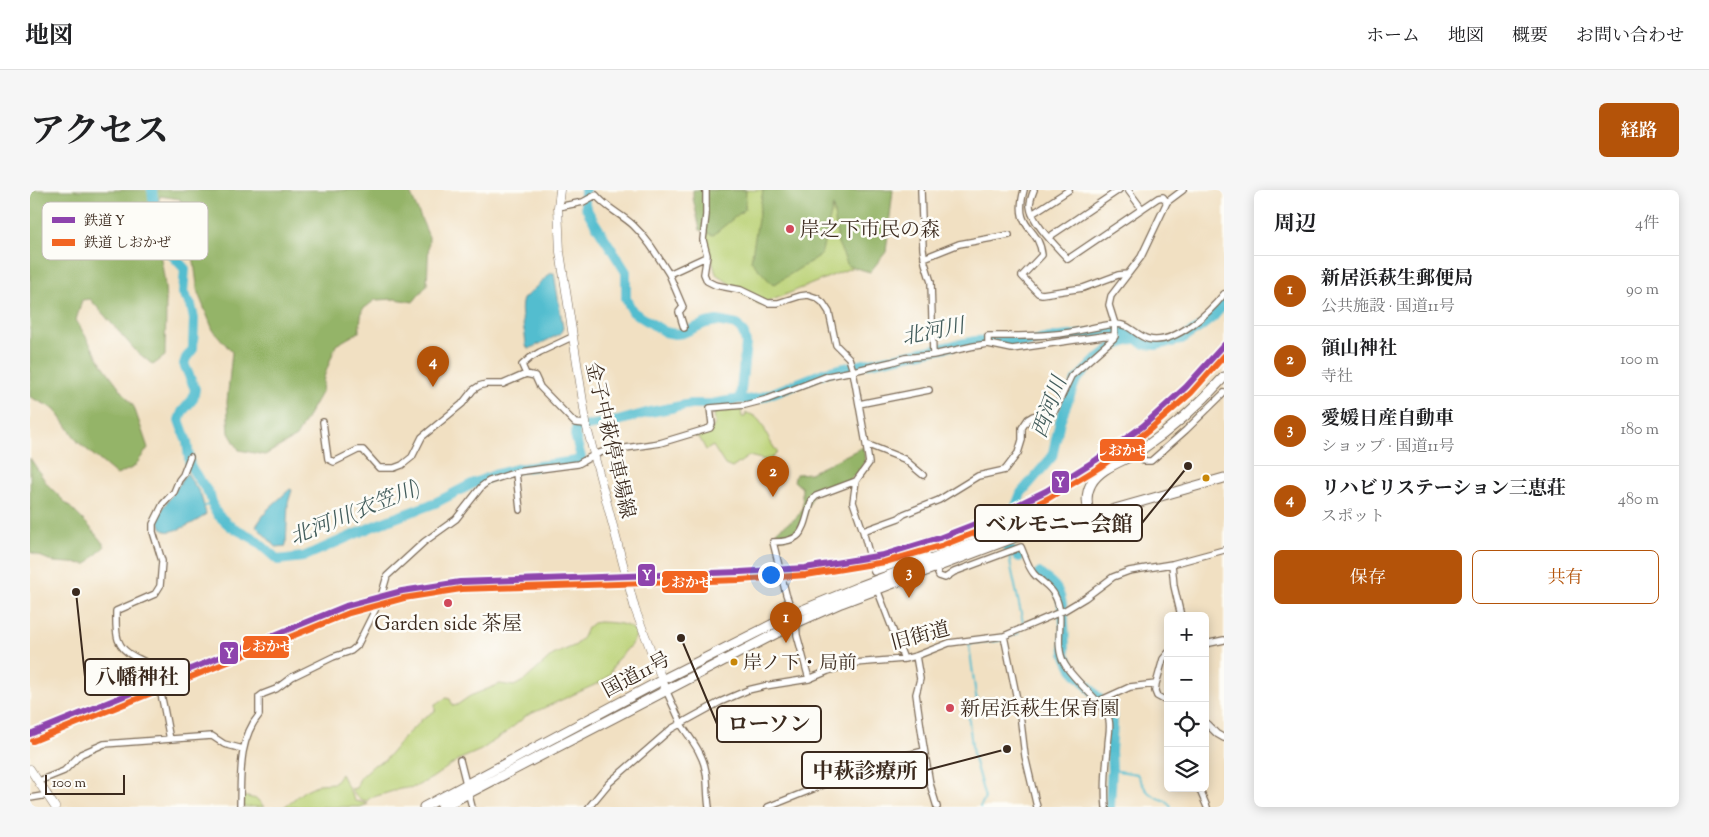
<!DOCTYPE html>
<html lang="ja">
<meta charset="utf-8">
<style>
body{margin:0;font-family:"Sorts Mill Goudy","Noto Serif JP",serif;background:#f6f6f6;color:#202124}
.controls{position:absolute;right:15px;bottom:15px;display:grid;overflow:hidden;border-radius:8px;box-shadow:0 2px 12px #0003}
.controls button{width:45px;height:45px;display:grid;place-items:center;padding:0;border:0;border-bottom:1px solid #e0e0e0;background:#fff;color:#202124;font:25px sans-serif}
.scale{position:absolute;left:15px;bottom:12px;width:80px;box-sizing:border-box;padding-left:5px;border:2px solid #3b2a1e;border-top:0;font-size:14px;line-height:18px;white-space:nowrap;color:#3b2a1e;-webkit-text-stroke:4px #fdfcf7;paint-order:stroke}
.you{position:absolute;left:740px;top:384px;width:18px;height:18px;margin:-12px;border:4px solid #fff;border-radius:50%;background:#1a73e8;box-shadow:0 0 0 8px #1a73e833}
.badge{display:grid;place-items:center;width:32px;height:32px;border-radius:50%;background:#b45309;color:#fff;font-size:16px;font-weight:700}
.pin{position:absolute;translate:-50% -41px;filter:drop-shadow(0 1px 2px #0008)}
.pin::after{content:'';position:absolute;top:26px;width:18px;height:15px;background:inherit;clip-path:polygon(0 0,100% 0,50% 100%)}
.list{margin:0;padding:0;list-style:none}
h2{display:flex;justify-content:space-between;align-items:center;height:65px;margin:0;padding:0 20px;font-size:21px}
h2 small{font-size:16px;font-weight:400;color:#757577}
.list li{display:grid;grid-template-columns:32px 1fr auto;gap:15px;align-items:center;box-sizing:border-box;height:70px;padding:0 20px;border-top:1px solid #e0e0e0}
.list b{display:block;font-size:19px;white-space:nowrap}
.list p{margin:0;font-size:16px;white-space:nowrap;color:#757577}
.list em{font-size:16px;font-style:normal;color:#757577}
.actions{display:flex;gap:10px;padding:15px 20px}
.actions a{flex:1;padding:11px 0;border:1px solid #b45309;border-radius:8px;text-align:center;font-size:18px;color:#b45309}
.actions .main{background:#b45309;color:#fff}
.icon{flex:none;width:28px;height:28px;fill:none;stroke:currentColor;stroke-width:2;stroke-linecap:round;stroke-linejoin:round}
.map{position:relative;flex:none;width:1194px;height:617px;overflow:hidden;border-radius:8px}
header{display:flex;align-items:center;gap:30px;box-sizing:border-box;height:70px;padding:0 25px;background:#fff;border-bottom:1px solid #e0e0e0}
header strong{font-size:24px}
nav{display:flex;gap:28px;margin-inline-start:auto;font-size:18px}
.intro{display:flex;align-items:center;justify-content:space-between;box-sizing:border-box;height:120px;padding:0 30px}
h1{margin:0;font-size:35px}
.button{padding:12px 22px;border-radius:8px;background:#b45309;color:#fff;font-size:18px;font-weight:700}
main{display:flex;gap:30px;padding:0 30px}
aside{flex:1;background:#fff;border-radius:8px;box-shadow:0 2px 12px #0003}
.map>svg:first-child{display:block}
.green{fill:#bbd277;stroke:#7b7e4a}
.forest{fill:#94b468;stroke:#686f43}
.water{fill:#53bdcf;stroke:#477476}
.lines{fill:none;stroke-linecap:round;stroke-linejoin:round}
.stream{stroke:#53bdcf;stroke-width:2}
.river{stroke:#53bdcf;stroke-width:10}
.minor-casing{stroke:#7b6a57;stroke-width:8}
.secondary-casing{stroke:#7b6a57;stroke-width:9}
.trunk-casing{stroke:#7b6a57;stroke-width:11}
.minor{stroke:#fff;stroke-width:5.5}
.secondary{stroke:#fff;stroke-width:8}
.trunk{stroke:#fff;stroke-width:9}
.rail-casing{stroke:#3b2a1e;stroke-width:4}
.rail{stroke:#fdfcf7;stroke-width:2;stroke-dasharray:5.5;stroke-linecap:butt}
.rail-1-casing{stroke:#fdfcf7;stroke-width:10}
.rail-2-casing{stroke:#fdfcf7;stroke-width:10}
.rail-1{stroke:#8e44ad;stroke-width:6}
.rail-2{stroke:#f26522;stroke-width:6}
.poi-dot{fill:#d1495b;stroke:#fdfcf7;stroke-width:2}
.bus-dot{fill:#c88708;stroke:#fdfcf7;stroke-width:2}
.labels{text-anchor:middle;stroke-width:5;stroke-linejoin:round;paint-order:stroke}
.bus-label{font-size:19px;fill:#3b2a1e;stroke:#fdfcf7;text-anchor:start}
.poi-label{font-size:20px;fill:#3b2a1e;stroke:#fdfcf7;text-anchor:start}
.street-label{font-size:20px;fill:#3b2a1e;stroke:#fdfcf7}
.water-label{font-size:21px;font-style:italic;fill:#435d5c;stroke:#fdfcf7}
.key{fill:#fdfcf7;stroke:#c3bdb6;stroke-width:1}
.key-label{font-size:14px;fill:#3b2a1e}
.leader{fill:none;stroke:#3b2a1e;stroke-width:2}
.callout-dot{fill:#3b2a1e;stroke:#fdfcf7;stroke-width:2}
.callout{fill:#fdfcf7;stroke:#3b2a1e;stroke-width:2}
.callout-label{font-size:21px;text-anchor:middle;font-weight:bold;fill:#3b2a1e}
.line-badge{stroke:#fdfcf7;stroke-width:2}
.badge-label{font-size:14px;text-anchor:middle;font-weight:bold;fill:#fff}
</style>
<header>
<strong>地図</strong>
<nav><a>ホーム</a><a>地図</a><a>概要</a><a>お問い合わせ</a></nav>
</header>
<div class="intro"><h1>アクセス</h1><a class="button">経路</a></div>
<main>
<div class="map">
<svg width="1194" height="617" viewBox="0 0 1194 617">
<rect width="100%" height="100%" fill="#fdfcf7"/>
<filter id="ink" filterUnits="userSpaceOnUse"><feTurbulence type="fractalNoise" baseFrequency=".02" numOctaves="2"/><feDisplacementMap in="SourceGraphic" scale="10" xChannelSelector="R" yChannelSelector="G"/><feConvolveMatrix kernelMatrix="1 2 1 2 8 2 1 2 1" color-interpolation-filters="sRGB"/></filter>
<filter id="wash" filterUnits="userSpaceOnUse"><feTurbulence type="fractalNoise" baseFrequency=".0096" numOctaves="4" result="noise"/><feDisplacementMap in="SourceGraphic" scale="20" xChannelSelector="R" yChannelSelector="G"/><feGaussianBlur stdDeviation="1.12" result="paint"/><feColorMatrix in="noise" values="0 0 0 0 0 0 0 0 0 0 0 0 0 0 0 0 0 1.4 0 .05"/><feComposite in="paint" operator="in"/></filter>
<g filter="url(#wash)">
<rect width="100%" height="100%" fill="#f1e0c2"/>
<!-- green -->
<path class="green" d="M668 0H845L848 67 730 115 686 84 665 10Z
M711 218 712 227H715L716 223C736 226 735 250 748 262L739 271 719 266 702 278 695 275 683 256 676 260 669 247H666V245L682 239 685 234 684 221 685 220Z
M569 432C585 433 596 432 608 443L600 456 585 472 580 484 571 492 496 526 478 541 451 560 428 570 402 588 385 597 370 599 340 608 337 611C328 609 325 607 321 599L326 598 330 588 344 575 355 570 375 546 390 532V530L405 521V514L416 508 420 509 423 516 427 515 440 506 470 494 484 496 495 490 523 465 546 455 553 447 557 438 563 433Z
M311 584 325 611 338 614 330 617H254L274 601 289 594 304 593Z
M212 606 227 609 234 617H212Z"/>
<!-- forest -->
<path class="forest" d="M0 0H379L399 47 397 95 383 112 366 109 345 110 332 120 329 142 306 155 294 187 292 201 266 247 235 265 209 260 199 243 197 212 202 162 183 140 168 103 161 48 150 9 130 6C120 35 133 68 135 97 137 120 135 144 135 166L123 175 106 161 60 109 52 110 46 130 72 174 104 217 118 258 104 277 87 285 48 252 25 219 0 207Z
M663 0H716L715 19 683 45 670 40 663 8Z
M733 0H863L856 62 840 82 818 76 808 53 803 16 791 65 743 95 721 71Z
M833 257C837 272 834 280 821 288L820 291 783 304C782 309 779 314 777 319 771 335 768 353 746 347V342C754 333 768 332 772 318 774 312 771 305 772 298L764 291 766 284 780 283Z
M0 268 17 294 59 336 75 356 57 374 24 372 0 362Z"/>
<!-- water -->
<path class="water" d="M521 83H524L533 138 530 144 499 159 496 156C496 142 488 121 493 109Z
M157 283 171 305 176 324C171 330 143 344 136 341 130 340 130 333 128 328L133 318Z
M260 299 262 300 258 313 256 356 246 357 226 336 238 319Z"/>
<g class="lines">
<!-- stream -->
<path class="stream" d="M175 316 182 314
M978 358 981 377 994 437
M1082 580 1107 584C1116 601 1117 605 1136 611L1141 617
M950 617 955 608 943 565 938 522 947 513 939 455 943 453 968 451 989 443"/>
<!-- river -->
<path class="river" d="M122 0 126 27 129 35 135 44 142 65 155 79 153 103 161 115 164 129 163 159 156 168 154 174 165 199 163 209 152 222 149 230 157 252 160 276 180 305 184 319 188 325 200 336 223 348 248 370 273 367 346 335 405 313 442 294 467 284 486 279 546 271 551 267 545 245 546 239 550 237 588 231 620 222 661 214H681L710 209 718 210 730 208 796 182 945 151 964 150 995 153 1020 148 1069 143 1080 139 1100 143 1114 154 1126 155 1150 150 1169 138 1183 127 1194 114
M555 0V16L561 27 596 82V109L603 122 635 142 645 144 653 143 676 133 687 131 707 135 714 144 716 154 710 209
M979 330 984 321 991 303 1022 267 1030 231 1046 190 1065 171 1084 156 1106 148
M978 358 989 367
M1009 383C1014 388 1022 392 1026 398 1036 412 1034 447 1035 464L1042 479 1075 515 1082 525 1083 534 1081 561 1082 580 1080 617"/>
</g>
</g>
<g filter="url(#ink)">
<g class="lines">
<!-- minor casing -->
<g class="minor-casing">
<path id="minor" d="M891 0 893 59 895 73 901 92 903 165
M994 0C983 41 1009 35 1012 65L992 86 1008 103 1012 104 1053 98 1088 85 1097 84
M1004 0C1002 5 1000 11 1000 16 1001 32 1027 57 1038 69L1128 8 1133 7 1137 12
M1098 0 1112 19
M528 17 553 12 566 5C576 18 591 24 603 35 618 49 628 67 639 84L676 67
M1002 24 1039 0
M1019 47 1089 0
M894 68 929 54 979 45
M639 84 653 117 649 122 654 138
M958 154V146C984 146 1009 147 1035 143 1051 141 1067 136 1084 134 1100 133 1106 146 1118 149 1144 156 1180 122 1194 104
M496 184 492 175 500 168 510 162 542 147
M829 214 899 200
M293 232 298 269 304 272 328 260H333L349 278H364L372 275 382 267 392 247 432 214 443 200 449 196 456 194H473L496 184 505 186 510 197 545 233 556 234
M836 254 823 181 862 172 875 168 903 165 944 156 958 154 982 159 1073 146H1085
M1109 262 1114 271H1121L1156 240 1194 203
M486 283 490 320
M833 341 823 312 826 291 839 273 836 254 874 269 893 285
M1142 374 1144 396 1151 426
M847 399 874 469
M974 446 990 524 995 566 1007 617
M1175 454 1194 450
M886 466 890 489 886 504 893 552 900 594 907 617
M779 489 767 445 766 433 756 404 743 352C777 352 773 336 782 310L786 306 826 291
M1126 494 1125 501 1127 506 1138 512
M636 500 651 533
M1067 512 1100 497 1126 494 1133 469 1138 463
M1175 532 1187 544 1194 548
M650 533C660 548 673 563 676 582 678 593 677 605 679 617
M140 549C136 532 131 491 121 478 118 472 111 470 105 467 84 457 86 442 86 421L125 404 130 396 132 371 123 342V334L133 314 144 302 149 290 153 285 160 267
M430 570 442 617
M9 591 34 581 51 564 74 554 182 546 194 554 213 559
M1169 598 1177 617
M0 608 18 605
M210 617C211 586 208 550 229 525V507L233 504 246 499 262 487 303 467 321 461 327 456 350 410 357 386 394 352 426 329 452 296 459 291 487 282 548 274 564 265 575 261 630 253 680 238 682 234 680 218 715 215 738 209 798 186 823 181 819 168 806 155 799 122 793 113 787 108 778 105 770 106 748 113H738L711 100 685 95 677 91 674 84 677 65 673 50 676 25V0
M559 617 579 593 641 539 690 512 718 500 735 496 779 489 798 481 825 473 874 469 886 466 919 453 974 446 1035 420 1055 408 1083 387 1099 381 1142 374 1194 360
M738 617 853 571 894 561
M1076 617C1074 597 1076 576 1078 556 1078 547 1081 539 1079 530 1073 511 1044 492 1034 473 1023 453 1036 426 1025 406 1021 396 1011 392 1004 384 998 377 995 366 991 357L924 382 915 388 909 386 902 370 896 365 844 382 833 341 869 328 874 324 909 310 948 286 975 280 988 263 992 250V238L998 229 1003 226 1018 224 1025 220 1041 186 1084 148 1085 134 1079 115 1081 106 1111 67 1137 12 1153 0"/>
</g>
<!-- secondary casing -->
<g class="secondary-casing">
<path id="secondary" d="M530 0 528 17 530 62 557 238 605 419 636 500
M0 579 25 617"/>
</g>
<!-- trunk casing -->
<g class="trunk-casing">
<path id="trunk" d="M1060 327C1057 315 1055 305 1061 294 1071 276 1096 271 1111 260 1142 239 1169 215 1194 187
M394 617 632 490 763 424 831 396 982 339 1015 330 1038 327
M412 617 766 433 811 413 983 348 1194 288"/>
</g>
<!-- minor -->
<use href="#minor" class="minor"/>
<!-- secondary -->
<use href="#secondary" class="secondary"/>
<!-- trunk -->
<use href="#trunk" class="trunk"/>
<!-- rail casing -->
<g class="rail-casing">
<path id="rail" d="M0 548 87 511 125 493"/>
</g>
<!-- rail -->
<use href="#rail" class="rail"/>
<!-- rail-1 casing -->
<g class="rail-1-casing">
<path id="rail-1" d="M0 544 316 416 372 401 430 392 710 382 775 378 853 365 909 348 963 327 1016 301 1066 270 1113 236 1156 197 1194 155"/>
</g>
<!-- rail-2 casing -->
<g class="rail-2-casing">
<path id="rail-2" d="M3 551 319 423 374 408 431 399 710 390 776 385 855 372 911 356 967 334 1019 308 1070 277 1118 241 1161 203 1194 166"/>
</g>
<!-- rail-1 -->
<use href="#rail-1" class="rail-1"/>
<!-- rail-2 -->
<use href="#rail-2" class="rail-2"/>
</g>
</g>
<!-- markers -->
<g class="poi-dot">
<circle cx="760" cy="39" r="5"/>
<circle cx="418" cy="413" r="5"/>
<circle cx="920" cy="518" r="5"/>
</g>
<g class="bus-dot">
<circle cx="1176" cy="288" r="4.5"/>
<circle cx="704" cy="472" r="4.5"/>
</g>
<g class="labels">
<!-- bus labels -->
<g class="bus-label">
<text x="713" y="479">岸ノ下・局前</text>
</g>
<!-- poi labels -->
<g class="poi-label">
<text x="770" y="46">岸之下市民の森</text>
<text x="418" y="440" text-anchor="middle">Garden side 茶屋</text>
<text x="930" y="525">新居浜萩生保育園</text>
</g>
<!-- street labels -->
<g class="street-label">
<text transform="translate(581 250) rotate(77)" y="7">金子中萩停車場線</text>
<text transform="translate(890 445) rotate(-15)" y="7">旧街道</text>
<text transform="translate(606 484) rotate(-28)" y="7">国道11号</text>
</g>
<!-- water labels -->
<g class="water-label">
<text transform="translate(903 141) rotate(-11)" y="7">北河川</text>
<text transform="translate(1019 217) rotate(-70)" y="7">西河川</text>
<text transform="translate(325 322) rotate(-22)" y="7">北河川(衣笠川)</text>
</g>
</g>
<!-- legend -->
<rect x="12" y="12" width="166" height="58" rx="8" class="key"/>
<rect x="22" y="27" width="23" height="6" fill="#8e44ad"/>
<rect x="22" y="49" width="23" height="7" fill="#f26522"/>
<g class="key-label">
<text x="54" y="35">鉄道 Y</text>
<text x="54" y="57">鉄道 しおかぜ</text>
</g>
<!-- callouts -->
<path class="leader" d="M1158 276L1112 333M46 402L55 487M651 448L687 534M977 559L897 580"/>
<g class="callout-dot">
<circle cx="1158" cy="276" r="5"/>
<circle cx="46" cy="402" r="5"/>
<circle cx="651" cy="448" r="5"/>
<circle cx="977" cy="559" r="5"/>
</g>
<g class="callout">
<rect x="945" y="315" width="167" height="36" rx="5"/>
<rect x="55" y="469" width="104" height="36" rx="5"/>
<rect x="687" y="516" width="104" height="36" rx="5"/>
<rect x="772" y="562" width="125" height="36" rx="5"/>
</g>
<g class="callout-label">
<text x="1029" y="341">ベルモニー会館</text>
<text x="107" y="494">八幡神社</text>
<text x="739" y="541">ローソン</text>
<text x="835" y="588">中萩診療所</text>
</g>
<g class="line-badge">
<rect x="1069" y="248" width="47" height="24" rx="5" fill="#f26522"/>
<rect x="1021" y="280" width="19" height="24" rx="5" fill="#8e44ad"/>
<rect x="607" y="373" width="19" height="24" rx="5" fill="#8e44ad"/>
<rect x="631" y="380" width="48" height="24" rx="5" fill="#f26522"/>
<rect x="212" y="445" width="48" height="24" rx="5" fill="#f26522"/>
<rect x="189" y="451" width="20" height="24" rx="5" fill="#8e44ad"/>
</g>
<g class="badge-label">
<text x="1092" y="265">しおかぜ</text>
<text x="1030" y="297">Y</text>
<text x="617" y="390">Y</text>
<text x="655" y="397">しおかぜ</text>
<text x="236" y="461">しおかぜ</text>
<text x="199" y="468">Y</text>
</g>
</svg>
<div class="controls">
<button>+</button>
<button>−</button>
<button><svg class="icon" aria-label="locate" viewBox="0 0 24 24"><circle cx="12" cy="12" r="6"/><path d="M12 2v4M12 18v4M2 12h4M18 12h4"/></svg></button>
<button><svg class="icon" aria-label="layers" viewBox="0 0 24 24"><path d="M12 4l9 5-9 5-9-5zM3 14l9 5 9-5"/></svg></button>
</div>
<div class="scale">100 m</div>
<div class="you"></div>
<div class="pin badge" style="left:756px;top:453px">1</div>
<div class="pin badge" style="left:743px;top:307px">2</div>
<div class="pin badge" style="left:879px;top:408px">3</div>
<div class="pin badge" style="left:403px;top:197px">4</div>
</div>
<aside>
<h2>周辺<small>4件</small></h2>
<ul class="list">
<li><span class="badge">1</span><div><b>新居浜萩生郵便局</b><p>公共施設 · 国道11号</p></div><em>90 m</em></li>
<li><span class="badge">2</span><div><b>領山神社</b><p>寺社</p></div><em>100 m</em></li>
<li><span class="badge">3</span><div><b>愛媛日産自動車</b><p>ショップ · 国道11号</p></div><em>180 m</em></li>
<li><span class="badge">4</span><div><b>リハビリステーション三恵荘</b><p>スポット</p></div><em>480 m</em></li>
</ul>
<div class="actions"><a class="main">保存</a><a>共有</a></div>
</aside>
</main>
